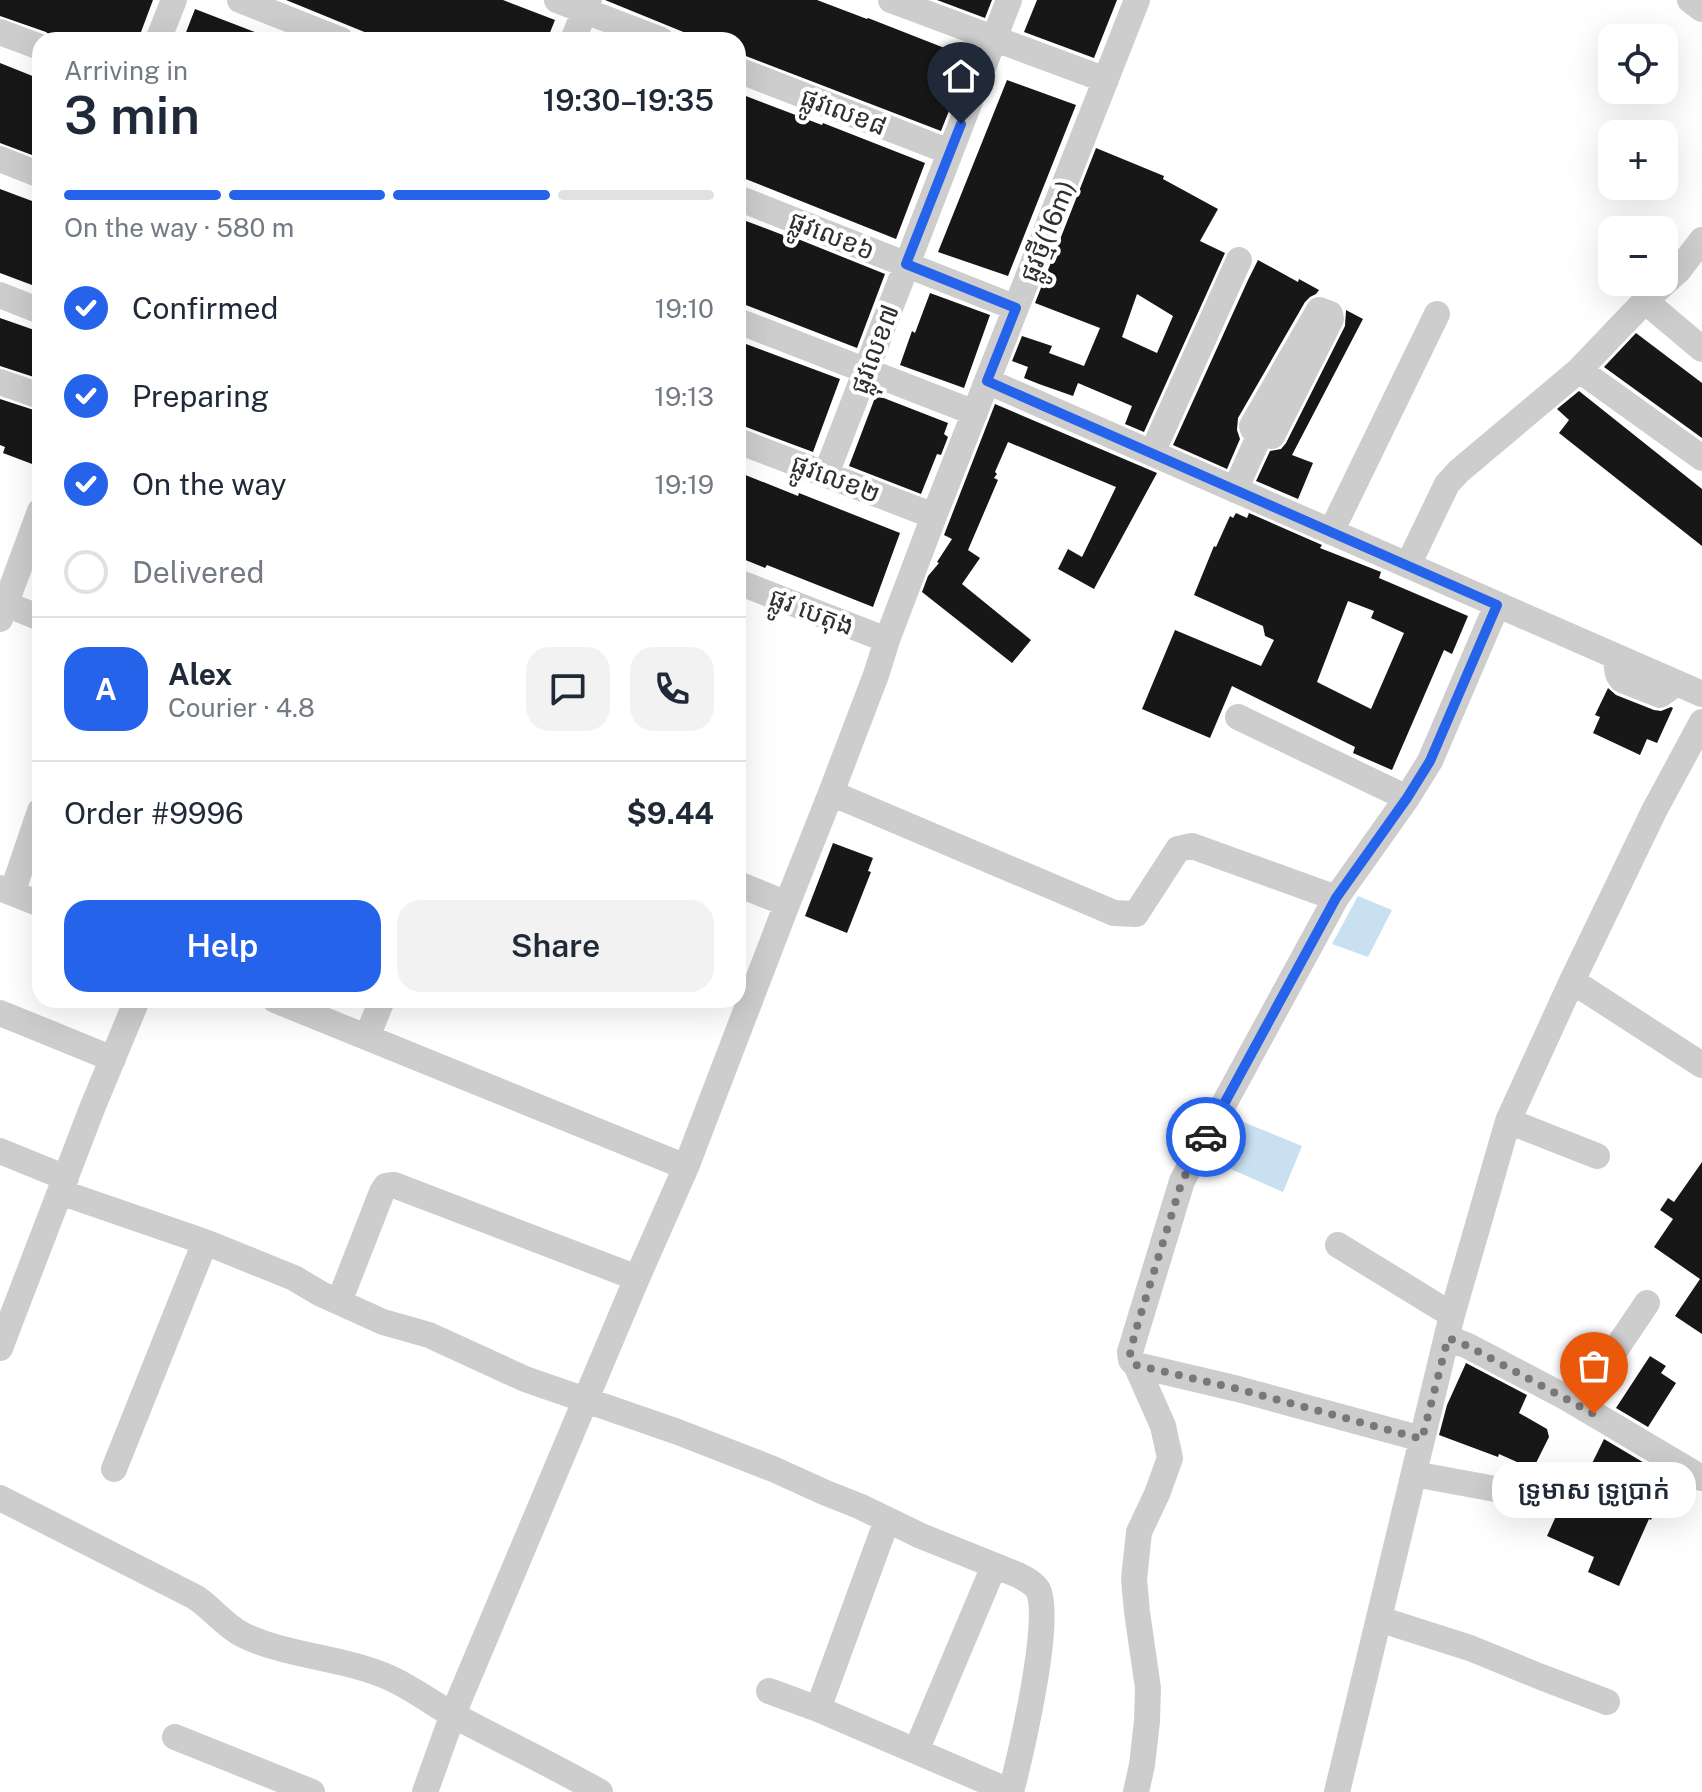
<!DOCTYPE html>
<html lang="en">
<head>
<meta charset="utf-8">
<style>
	body { margin:0; font-family:"Public Sans","Noto Sans Khmer",sans-serif; background:#f2f2f3; color:#1f2937; height:100vh; display:flex; flex-direction:column; font-size:30px; white-space:nowrap }
	* { box-sizing:border-box; margin:0 }
	p { font-size:26px; color:#747a83 }
	.icon { flex:none; width:44px; height:44px; fill:none; stroke:currentColor; stroke-width:2; stroke-linecap:round; stroke-linejoin:round }
	.map { position:relative; flex:1; overflow:hidden }
	.details { position:absolute; left:32px; top:32px; width:714px; height:976px; display:flex; flex-direction:column; background:#fff; border-radius:24px; box-shadow:0 8px 32px #0002 }
	.details>* { flex:none }
	.fabs { position:absolute; left:1598px; top:24px; display:grid; gap:16px }
	.fabs a { display:grid; place-items:center; width:80px; height:80px; border-radius:16px; background:#fff; box-shadow:0 8px 32px #0002; font-size:40px }
	.pin { position:absolute; display:grid; place-items:center; width:68px; height:68px; color:#fff; margin:-82px -34px; border-radius:50% 50% 50% 0; rotate:-45deg; box-shadow:0 0 8px #0007 }
	.pin .icon { rotate:45deg }
	.courier { position:absolute; display:grid; place-items:center; width:80px; height:80px; margin:-40px; border:6px solid #2563eb; border-radius:50%; background:#fff; color:#222; box-shadow:0 2px 10px #0007 }
	.bubble { position:absolute; height:56px; border-radius:24px; background:#fff; box-shadow:0 8px 32px #0002; font-size:26px; font-weight:600; line-height:56px; text-align:center }
	.summary em { font-style:normal; font-weight:600 }
	.summary div { display:flex; flex-direction:column-reverse }
	.summary { display:flex; align-items:center; justify-content:space-between; height:136px; padding:0 32px }
	h1 { font-size:52px; font-weight:600; line-height:60px }
	.bar { display:grid; grid-template-columns:repeat(4,1fr); gap:12px 8px; align-content:center; height:96px; padding:0 32px }
	.bar i { height:10px; border-radius:6px; background:#e0e1e3 }
	.bar .on { background:#2563eb }
	.bar p { grid-column:span 4 }
	.line { display:flex; align-items:center; gap:20px; padding:0 32px; border-top:2px solid #e0e1e3 }
	.line div { flex:1 }
	.round { display:grid; place-items:center; flex:none; width:84px; height:84px; border-radius:24px; background:#f2f2f3 }
	ol { padding:0 32px; list-style:none }
	li { display:flex; align-items:center; gap:24px; height:88px }
	li p { margin-inline-start:auto }
	li .icon { padding:8px; border-radius:50%; background:#2563eb; color:#fff; stroke-width:4 }
	li:last-child { color:#747a83 }
	li i { width:44px; height:44px; border:4px solid #e0e1e3; border-radius:50% }
	.primary-button { display:flex; gap:16px; margin-top:auto; padding:16px 32px }
	.primary-button a { flex:1; height:92px; border-radius:24px; background:#2563eb; color:#fff; font-size:32px; font-weight:600; line-height:92px; text-align:center }
	.primary-button a+a { background:#f2f2f3; color:#1f2937 }
	.map>svg:first-child { display:block }
	.water { fill:#c8e0ef }
	.building { fill:#171717; fill-rule:evenodd }
	.lines { fill:none; stroke-linecap:round; stroke-linejoin:round }
	.minor { stroke:#cdcdcd; stroke-width:26 }
	.done { stroke:#787878; stroke-width:8; stroke-dasharray:0 14.4 }
	.route { stroke:#2563eb; stroke-width:10 }
	.labels { text-anchor:middle; dominant-baseline:central; stroke-width:8; stroke-linejoin:round; paint-order:stroke }
	.street-label { font-size:26px; fill:#303030; stroke:#fff }
</style>
</head>
<body>
<div class="map">
<svg width="1702" height="1792" viewBox="0 0 1702 1792">
	<rect width="100%" height="100%" fill="#fff"/>
	<path class="water" d="M 1358,896 L 1392,910 L 1368,957 L 1332,944 Z
		M 1226,1115 L 1302,1146 L 1283,1192 L 1206,1158 Z"/>
	<path class="building" d="M 0,0 L 153,0 L 138,40 L 56,40 L 46,32 L 0,16 Z
		M 286,0 L 503,0 L 555,20 L 547,40 L 384,40 Z
		M 605,0 L 817,0 L 867,19 L 868,18 L 970,58 L 941,131 L 738,53 L 738,40 L 703,40 Z
		M 937,0 L 992,0 L 985,18 Z
		M 1037,0 L 1117,0 L 1094,58 L 1024,32 Z
		M 195,9 L 273,39 L 273,40 L 183,40 Z
		M 0,63 L 40,79 L 40,158 L 0,143 Z
		M 1007,80 L 1076,105 L 1008,276 L 938,252 Z
		M 738,93 L 822,125 L 823,123 L 925,163 L 896,239 L 738,176 Z
		M 1096,148 L 1164,176 L 1163,179 L 1218,209 L 1200,241 L 1225,253 L 1144,432 L 1125,424 L 1132,406 L 1078,383 L 1073,396 L 1039,384 L 1024,378 L 1028,367 L 1012,361 L 1022,336 L 1052,346 L 1049,353 L 1084,366 L 1100,328 L 1035,303 ZM 1137,294 L 1173,316 L 1157,353 L 1122,337 Z
		M 0,189 L 40,204 L 40,288 L 0,273 Z
		M 738,218 L 783,235 L 783,233 L 885,274 L 857,348 L 738,302 Z
		M 1258,260 L 1298,282 L 1299,279 L 1319,290 L 1316,294 L 1310,297 L 1305,302 L 1238,418 L 1237,430 L 1240,439 L 1227,469 L 1173,445 L 1248,280 Z
		M 930,293 L 990,315 L 964,388 L 900,365 L 912,331 L 915,333 Z
		M 1346,310 L 1363,319 L 1292,455 L 1313,463 L 1298,499 L 1256,481 L 1270,451 L 1281,449 L 1286,443 L 1345,326 Z
		M 0,318 L 40,332 L 40,379 L 0,366 Z
		M 1636,333 L 1702,383 L 1702,438 L 1604,367 Z
		M 738,341 L 840,379 L 813,452 L 738,424 Z
		M 1579,391 L 1702,489 L 1702,546 L 1559,433 L 1569,420 L 1557,409 Z
		M 876,395 L 948,423 L 944,434 L 948,437 L 941,455 L 937,454 L 921,494 L 849,466 Z
		M 0,399 L 40,412 L 40,467 L 3,453 L 5,447 L 0,445 Z
		M 995,404 L 1157,473 L 1094,589 L 1058,569 L 1068,549 L 1082,557 L 1116,487 L 1008,442 L 995,472 L 997,474 L 994,478 L 998,480 L 968,550 L 980,558 L 962,584 L 1031,640 L 1012,663 L 922,592 L 928,576 L 939,563 L 937,562 L 952,539 L 944,535 Z
		M 738,472 L 798,496 L 799,493 L 900,533 L 873,607 L 767,565 L 765,568 L 738,557 Z
		M 1236,513 L 1247,518 L 1249,513 L 1322,545 L 1320,548 L 1381,572 L 1379,578 L 1468,616 L 1452,654 L 1444,650 L 1392,770 L 1353,753 L 1355,747 L 1232,686 L 1210,738 L 1142,709 L 1175,630 L 1261,666 L 1274,640 L 1265,636 L 1263,626 L 1194,595 L 1214,546 L 1216,547 L 1230,516 L 1233,518 ZM 1348,601 L 1374,611 L 1371,618 L 1404,633 L 1371,709 L 1317,682 Z
		M 1608,688 L 1616,695 L 1654,710 L 1661,711 L 1671,707 L 1673,708 L 1657,743 L 1647,739 L 1640,755 L 1593,733 L 1600,717 L 1595,715 Z
		M 833,843 L 873,858 L 868,871 L 871,872 L 847,933 L 805,916 Z
		M 1702,1162 L 1702,1334 L 1675,1316 L 1700,1279 L 1654,1247 L 1673,1219 L 1660,1210 L 1668,1198 L 1674,1202 Z
		M 1650,1356 L 1666,1366 L 1661,1373 L 1676,1383 L 1648,1427 L 1616,1408 Z
		M 1466,1363 L 1527,1395 L 1519,1413 L 1547,1429 L 1549,1437 L 1533,1469 L 1499,1454 L 1498,1457 L 1439,1435 L 1447,1405 Z
		M 1604,1439 L 1673,1480 L 1660,1512 L 1655,1510 L 1651,1520 L 1649,1519 L 1619,1586 L 1588,1572 L 1594,1557 L 1547,1536 L 1566,1494 L 1575,1498 Z"/>
	<g class="lines">
		<path class="minor" d="M 240,0 L 341,40
			M 557,0 L 661,40
			M 891,0 L 1106,80
			M 1690,0 L 1702,9
			M 0,32 L 40,47
			M 158,40 L 174,0
			M 573,40 L 589,0
			M 738,70 L 950,152
			M 0,159 L 40,175
			M 738,198 L 1016,308
			M 0,295 L 40,311
			M 1645,301 L 1702,349
			M 1319,310 L 1330,314 L 1331,319 L 1272,436 L 1253,429 L 1252,426 Z
			M 738,321 L 975,413
			M 1578,371 L 1645,301 L 1678,271 L 1702,240
			M 987,381 L 1702,694
			M 0,382 L 40,396
			M 738,441 L 934,516
			M 1152,453 L 1239,260
			M 826,474 L 1009,0
			M 1235,490 L 1261,432
			M 1331,532 L 1437,314
			M 1408,565 L 1447,484 L 1459,471 L 1578,371 L 1585,374 L 1702,458
			M 738,582 L 887,640
			M 6,604 L 40,618
			M 0,619 L 40,511
			M 1615,656 L 1618,674 L 1622,680 L 1660,695 L 1677,683
			M 1238,717 L 1407,798
			M 831,793 L 1114,913 L 1136,914 L 1178,849 L 1192,846 L 1336,898
			M 738,884 L 787,904
			M 0,888 L 40,904
			M 12,893 L 40,811
			M 1572,981 L 1702,1065
			M 275,1000 L 686,1167
			M 0,1013 L 113,1059
			M 367,1037 L 382,1000
			M 1508,1121 L 1597,1156
			M 0,1151 L 66,1178
			M 60,1192 L 205,1242 L 294,1278 L 321,1294 L 383,1322 L 429,1335 L 525,1379 L 678,1432 L 773,1469 L 826,1493 L 859,1506 L 921,1536 L 1018,1575 C 1025,1579 1034,1583 1038,1590 C 1053,1618 1020,1757 1011,1792
			M 1338,1245 L 1452,1315
			M 339,1302 L 382,1192 L 386,1186 L 394,1185 L 637,1278
			M 1448,1338 L 1468,1346 L 1567,1398 L 1702,1478
			M 0,1348 L 93,1106 L 137,1000
			M 1567,1398 L 1579,1383 L 1602,1366 L 1616,1349 L 1647,1303
			M 1422,1439 L 1238,1389 L 1136,1365 L 1131,1360 L 1130,1352 L 1182,1181 L 1336,898 L 1407,798 L 1430,761 L 1497,605
			M 114,1469 L 205,1242
			M 1414,1474 L 1528,1495
			M 0,1498 L 195,1597 C 212,1608 224,1625 243,1635 C 289,1657 343,1657 390,1678 C 412,1688 432,1703 453,1715 C 502,1741 552,1765 600,1792
			M 1379,1619 L 1470,1648 L 1541,1677 L 1607,1702
			M 769,1691 L 818,1709 L 1011,1792
			M 818,1709 L 887,1520
			M 175,1737 L 312,1792
			M 916,1751 L 994,1566
			M 425,1792 L 453,1714 L 637,1278 L 686,1167 L 787,904 L 831,793 L 876,675 L 887,640 L 934,516 L 1137,0
			M 1136,1792 L 1142,1765 L 1147,1721 L 1148,1688 L 1137,1612 L 1134,1579 L 1139,1532 L 1157,1494 L 1170,1458 L 1163,1426 L 1136,1365
			M 1337,1792 L 1452,1315 L 1508,1121 L 1572,981 L 1654,811 L 1702,722"/>
	</g>
	<g class="lines">
		<path class="done" d="M 1206,1137 L 1182,1181 L 1138,1323 L 1130,1352 L 1131,1360 L 1136,1365 L 1238,1389 L 1422,1439 L 1448,1338 L 1468,1346 L 1594,1414"/>
		<path class="route" d="M 961,124 L 906,264 L 1016,308 L 987,381 L 1497,605 L 1430,761 L 1407,798 L 1336,898 L 1206,1137"/>
	</g>
	<g class="labels">
		<g class="street-label">
			<text transform="translate(844 111) rotate(21)">ផ្លូវលេខ៨</text>
			<text transform="translate(1047 231) rotate(-68)">ផ្លូវថ្មី(16m)</text>
			<text transform="translate(832 235) rotate(22)">ផ្លូវលេខ៦</text>
			<text transform="translate(874 349) rotate(-69)">ផ្លុវលេខ៧</text>
			<text transform="translate(836 478) rotate(21)">ផ្លូវលេខ២</text>
			<text transform="translate(812 611) rotate(21)">ផ្លូវ បេតុង</text>
		</g>
	</g>
</svg>
<div class="fabs">
<a><svg class="icon" aria-label="locate" viewBox="0 0 24 24"><circle cx="12" cy="12" r="6"/><path d="M12 2v4M12 18v4M2 12h4M18 12h4"/></svg></a>
<a>+</a>
<a>−</a>
</div>
<div class="pin" style="left:1594px;top:1414px;background:#ea580c"><svg class="icon" aria-label="bag" viewBox="0 0 24 24"><path d="M5 8h14l-1 12H6zM9 8a3 3 0 0 1 6 0"/></svg></div>
<div class="pin" style="left:961px;top:124px;background:#1f2937"><svg class="icon" aria-label="home" viewBox="0 0 24 24"><path d="M3 11l9-7 9 7M6 9v11h12V9"/></svg></div>
<div class="courier" style="left:1206px;top:1137px"><svg class="icon" aria-label="car" viewBox="0 0 24 24"><path d="M5 17H2v-5l4-1 3-4h7l3 4 3 1v5h-3M9 17h6M6 11h13"/><circle cx="7" cy="17" r="2"/><circle cx="17" cy="17" r="2"/></svg></div>
<div class="bubble" style="left:1492px;top:1462px;width:204px">ទ្រូមាស ទ្រូប្រាក់</div>
<section class="details">
<div class="summary"><div><h1>3 min</h1><p>Arriving in</p></div><em>19:30–19:35</em></div>
<div class="bar"><i class="on"></i><i class="on"></i><i class="on"></i><i></i><p>On the way · 580 m</p></div>
<ol>
<li><svg class="icon" aria-label="check" viewBox="0 0 24 24"><path d="M5 12l5 5 9-10"/></svg>Confirmed<p>19:10</p></li>
<li><svg class="icon" aria-label="check" viewBox="0 0 24 24"><path d="M5 12l5 5 9-10"/></svg>Preparing<p>19:13</p></li>
<li><svg class="icon" aria-label="check" viewBox="0 0 24 24"><path d="M5 12l5 5 9-10"/></svg>On the way<p>19:19</p></li>
<li><i></i>Delivered</li>
</ol>
<div class="line" style="height:144px"><b class="round" style="background:#2563eb;color:#fff">A</b><div><b>Alex</b><p>Courier · 4.8</p></div><a class="round"><svg class="icon" aria-label="chat" viewBox="0 0 24 24"><path d="M4 5h16v11H9l-5 4z"/></svg></a><a class="round"><svg class="icon" aria-label="phone" viewBox="0 0 24 24"><path d="M5 4h4l2 5-3 2q2 4 5 5l2-3 5 2v4C11 20 4 13 5 4z"/></svg></a></div>
<div class="line" style="height:104px"><div>Order #9996</div><b>$9.44</b></div>
<div class="primary-button"><a>Help</a><a>Share</a></div>
</section>
</div>
</body>
</html>
